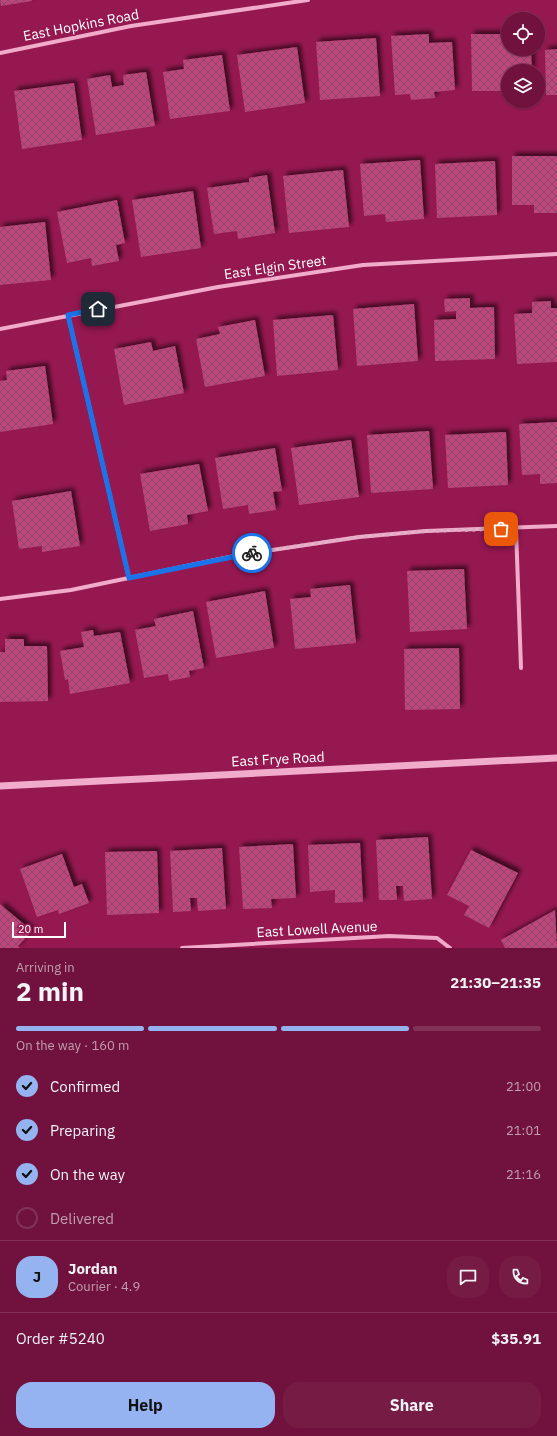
<!DOCTYPE html>
<html lang="en">
<head>
<meta charset="utf-8">
<style>
	body { margin:0; font-family:"IBM Plex Sans",sans-serif; background:#751b44; color:#f1f3f6; height:100vh; display:flex; flex-direction:column; font-size:15px; white-space:nowrap }
	* { box-sizing:border-box; margin:0 }
	p { font-size:13px; color:#c09eb0 }
	.icon { flex:none; width:22px; height:22px; fill:none; stroke:currentColor; stroke-width:2; stroke-linecap:round; stroke-linejoin:round }
	.map { position:relative; height:948px; overflow:hidden }
	.details { display:flex; flex-direction:column; background:#70123d; flex:1 }
	.details>* { flex:none }
	.buttons { position:absolute; left:501px; top:12px; display:grid; gap:8px }
	.buttons a { display:grid; place-items:center; width:44px; height:44px; border-radius:50%; background:#70123d; box-shadow:0 1px 3px #0004,0 0 0 1px #823257; font-size:20px }
	.scale { position:absolute; left:12px; bottom:10px; width:54px; box-sizing:border-box; padding-left:4px; border:2px solid #fff; border-top:0; font-size:11px; line-height:14px; white-space:nowrap; color:#fff; -webkit-text-stroke:3px #961851; paint-order:stroke }
	.pin { position:absolute; display:grid; place-items:center; width:34px; height:34px; color:#fff; margin:-17px; border-radius:8px; box-shadow:0 2px 6px #0006 }
	.courier { position:absolute; display:grid; place-items:center; width:40px; height:40px; margin:-20px; border:3px solid #1a73e8; border-radius:50%; background:#fff; color:#222; box-shadow:0 1px 5px #0007 }
	.overview em { font-style:normal; font-weight:700 }
	.overview div { display:flex; flex-direction:column-reverse }
	.overview { display:flex; align-items:center; justify-content:space-between; height:68px; padding:0 16px }
	h1 { font-size:26px; font-weight:700; line-height:30px }
	.bar { display:grid; grid-template-columns:repeat(4,1fr); gap:6px 4px; align-content:center; height:48px; padding:0 16px }
	.bar i { height:5px; border-radius:3px; background:#823257 }
	.bar .active { background:#95b2f1 }
	.bar p { grid-column:span 4 }
	.line { display:flex; align-items:center; gap:10px; padding:0 16px; border-top:1px solid #823257 }
	.line div { flex:1 }
	.round { display:grid; place-items:center; flex:none; width:42px; height:42px; border-radius:16px; background:#751b44 }
	ol { padding:0 16px; list-style:none }
	li { display:flex; align-items:center; gap:12px; height:44px }
	li p { margin-inline-start:auto }
	li .icon { padding:4px; border-radius:50%; background:#95b2f1; color:#111; stroke-width:4 }
	li:last-child { color:#c09eb0 }
	li i { width:22px; height:22px; border:2px solid #823257; border-radius:50% }
	.action { display:flex; gap:8px; margin-top:auto; padding:8px 16px }
	.action a { flex:1; height:46px; border-radius:16px; background:#95b2f1; color:#111; font-size:16px; font-weight:700; line-height:46px; text-align:center }
	.action a+a { background:#751b44; color:#f1f3f6 }
	.map>svg:first-child { display:block }
	.building { fill:url(#building-cross-hatch); filter:url(#shadow) }
	.lines { fill:none; stroke-linecap:round; stroke-linejoin:round }
	.minor { stroke:#f1abcb; stroke-width:4 }
	.tertiary { stroke:#f1abcb; stroke-width:7 }
	.done { stroke:#daaec2; stroke-width:4; stroke-dasharray:0 7.2 }
	.route { stroke:#1a73e8; stroke-width:5 }
	.labels { text-anchor:middle; dominant-baseline:central; stroke-width:3; stroke-linejoin:round; paint-order:stroke }
	.street-label { font-size:14px; fill:#fff; stroke:#961851 }
</style>
</head>
<body>
<div class="map">
<svg width="557" height="948" viewBox="0 0 557 948">
	<defs>
		<pattern id="building-cross-hatch" width="8" height="8" patternUnits="userSpaceOnUse"><rect width="8" height="8" fill="#bf457d"/><path d="M0 0l8 8M0 8l8-8" fill="none" stroke="#8b4867"/></pattern>
		<filter id="shadow"><feDropShadow dx="3.5" dy="-3.5" stdDeviation="2" flood-color="#0009"/></filter>
	</defs>
	<rect width="100%" height="100%" fill="#961851"/>
	<path class="building" d="M 0,0 L 32,0 L 32,1 L 1,6 Z
		M 429,34 L 429,43 L 452,42 L 455,90 L 434,92 L 435,98 L 411,100 L 410,94 L 395,95 L 391,36 Z
		M 471,34 L 508,34 L 508,49 L 531,49 L 532,71 L 508,71 L 508,91 L 472,91 Z
		M 376,38 L 380,96 L 320,100 L 316,42 Z
		M 297,47 L 305,103 L 245,112 L 237,55 Z
		M 557,49 L 557,95 L 546,95 L 545,50 Z
		M 222,55 L 230,111 L 170,119 L 163,72 L 184,69 L 183,60 Z
		M 146,72 L 155,126 L 96,135 L 87,79 L 110,75 L 112,87 L 124,85 L 123,75 Z
		M 74,83 L 82,140 L 22,149 L 14,91 Z
		M 512,156 L 557,156 L 557,213 L 534,213 L 534,205 L 512,205 Z
		M 420,160 L 424,219 L 386,222 L 385,214 L 364,216 L 360,164 Z
		M 495,161 L 497,215 L 437,218 L 435,164 Z
		M 343,170 L 349,227 L 289,233 L 283,176 Z
		M 267,175 L 275,233 L 238,239 L 237,231 L 214,234 L 207,188 L 249,182 L 249,178 Z
		M 193,191 L 201,248 L 141,257 L 132,200 Z
		M 117,200 L 125,243 L 116,245 L 119,261 L 92,266 L 91,258 L 67,263 L 57,212 Z
		M 45,222 L 51,280 L 0,285 L 0,227 Z
		M 470,298 L 470,308 L 494,307 L 495,359 L 435,361 L 434,320 L 456,319 L 456,311 L 445,312 L 444,299 Z
		M 551,301 L 551,308 L 557,308 L 557,362 L 517,364 L 514,314 L 532,313 L 532,302 Z
		M 414,304 L 418,361 L 357,366 L 353,309 Z
		M 333,315 L 338,370 L 277,376 L 273,320 Z
		M 255,320 L 265,376 L 205,387 L 196,339 L 220,334 L 218,327 Z
		M 151,342 L 153,351 L 175,346 L 184,393 L 124,405 L 114,349 Z
		M 45,366 L 53,424 L 0,432 L 0,381 L 7,380 L 6,371 Z
		M 557,422 L 557,483 L 540,484 L 540,474 L 522,475 L 519,424 Z
		M 429,431 L 433,489 L 371,493 L 367,435 Z
		M 506,432 L 508,485 L 448,488 L 445,435 Z
		M 351,440 L 359,497 L 299,505 L 291,448 Z
		M 275,448 L 282,491 L 273,492 L 276,510 L 249,514 L 248,505 L 223,509 L 215,458 Z
		M 199,464 L 208,511 L 187,515 L 188,524 L 150,531 L 140,474 Z
		M 71,491 L 80,546 L 42,552 L 42,546 L 19,549 L 12,501 Z
		M 464,569 L 467,629 L 410,632 L 407,571 Z
		M 350,585 L 356,643 L 295,649 L 290,599 L 311,597 L 310,589 Z
		M 265,591 L 274,648 L 216,658 L 206,602 Z
		M 193,611 L 204,668 L 189,671 L 190,677 L 169,681 L 168,674 L 144,678 L 135,630 L 156,626 L 154,619 Z
		M 93,630 L 94,636 L 120,632 L 130,683 L 70,694 L 68,679 L 65,680 L 60,651 L 84,647 L 81,632 Z
		M 5,639 L 24,639 L 24,646 L 47,646 L 48,701 L 0,702 L 0,652 L 5,652 Z
		M 459,648 L 460,709 L 405,710 L 404,649 Z
		M 428,837 L 432,899 L 404,901 L 403,886 L 396,886 L 397,900 L 379,900 L 376,840 Z
		M 360,843 L 363,902 L 335,903 L 335,890 L 310,892 L 308,845 Z
		M 293,844 L 296,898 L 271,899 L 272,908 L 243,909 L 239,847 Z
		M 222,848 L 226,909 L 198,911 L 197,898 L 190,898 L 191,911 L 173,912 L 170,851 Z
		M 471,850 L 518,873 L 489,928 L 464,915 L 469,906 L 447,895 Z
		M 157,851 L 159,913 L 107,915 L 105,852 Z
		M 62,854 L 74,887 L 82,884 L 89,903 L 59,914 L 58,910 L 37,917 L 20,869 Z
		M 0,904 L 32,931 L 18,946 L 20,948 L 0,948 Z
		M 555,910 L 557,948 L 505,948 L 501,940 Z"/>
	<g class="lines">
		<path class="minor" d="M 0,53 L 131,26 L 308,0
			M 68,315 L 129,578
			M 0,329 L 218,287 L 363,265 L 557,254
			M 516,529 L 521,668
			M 0,599 L 71,590 L 239,555 L 359,537 L 426,531 L 557,526
			M 182,948 L 389,936 L 437,938 L 450,948"/>
		<path class="tertiary" d="M 0,786 L 557,758"/>
	</g>
	<g class="lines">
		<path class="done" d="M 252,553 L 359,537 L 426,531 L 501,529"/>
		<path class="route" d="M 98,309 L 68,315 L 129,578 L 252,553"/>
	</g>
	<g class="labels">
		<g class="street-label">
			<text transform="translate(81 25) rotate(-11)">East Hopkins Road</text>
			<text transform="translate(275 267) rotate(-8)">East Elgin Street</text>
			<text transform="translate(278 759) rotate(-3)">East Frye Road</text>
			<text transform="translate(317 929) rotate(-3)">East Lowell Avenue</text>
		</g>
	</g>
</svg>
<div class="buttons">
<a><svg class="icon" aria-label="locate" viewBox="0 0 24 24"><circle cx="12" cy="12" r="6"/><path d="M12 2v4M12 18v4M2 12h4M18 12h4"/></svg></a>
<a><svg class="icon" aria-label="layers" viewBox="0 0 24 24"><path d="M12 4l9 5-9 5-9-5zM3 14l9 5 9-5"/></svg></a>
</div>
<div class="scale">20 m</div>
<div class="pin" style="left:501px;top:529px;background:#ea580c"><svg class="icon" aria-label="bag" viewBox="0 0 24 24"><path d="M5 8h14l-1 12H6zM9 8a3 3 0 0 1 6 0"/></svg></div>
<div class="pin" style="left:98px;top:309px;background:#1f2937"><svg class="icon" aria-label="home" viewBox="0 0 24 24"><path d="M3 11l9-7 9 7M6 9v11h12V9"/></svg></div>
<div class="courier" style="left:252px;top:553px"><svg class="icon" aria-label="bike" viewBox="0 0 24 24"><circle cx="6" cy="16" r="4"/><circle cx="18" cy="16" r="4"/><path d="M6 16l4-8h5l3 8M10 8l3 8H6M13 5h3"/></svg></div>
</div>
<section class="details">
<div class="overview"><div><h1>2 min</h1><p>Arriving in</p></div><em>21:30–21:35</em></div>
<div class="bar"><i class="active"></i><i class="active"></i><i class="active"></i><i></i><p>On the way · 160 m</p></div>
<ol>
<li><svg class="icon" aria-label="check" viewBox="0 0 24 24"><path d="M5 12l5 5 9-10"/></svg>Confirmed<p>21:00</p></li>
<li><svg class="icon" aria-label="check" viewBox="0 0 24 24"><path d="M5 12l5 5 9-10"/></svg>Preparing<p>21:01</p></li>
<li><svg class="icon" aria-label="check" viewBox="0 0 24 24"><path d="M5 12l5 5 9-10"/></svg>On the way<p>21:16</p></li>
<li><i></i>Delivered</li>
</ol>
<div class="line" style="height:72px"><b class="round" style="background:#95b2f1;color:#111">J</b><div><b>Jordan</b><p>Courier · 4.9</p></div><a class="round"><svg class="icon" aria-label="chat" viewBox="0 0 24 24"><path d="M4 5h16v11H9l-5 4z"/></svg></a><a class="round"><svg class="icon" aria-label="phone" viewBox="0 0 24 24"><path d="M5 4h4l2 5-3 2q2 4 5 5l2-3 5 2v4C11 20 4 13 5 4z"/></svg></a></div>
<div class="line" style="height:52px"><div>Order #5240</div><b>$35.91</b></div>
<div class="action"><a>Help</a><a>Share</a></div>
</section>
</body>
</html>
